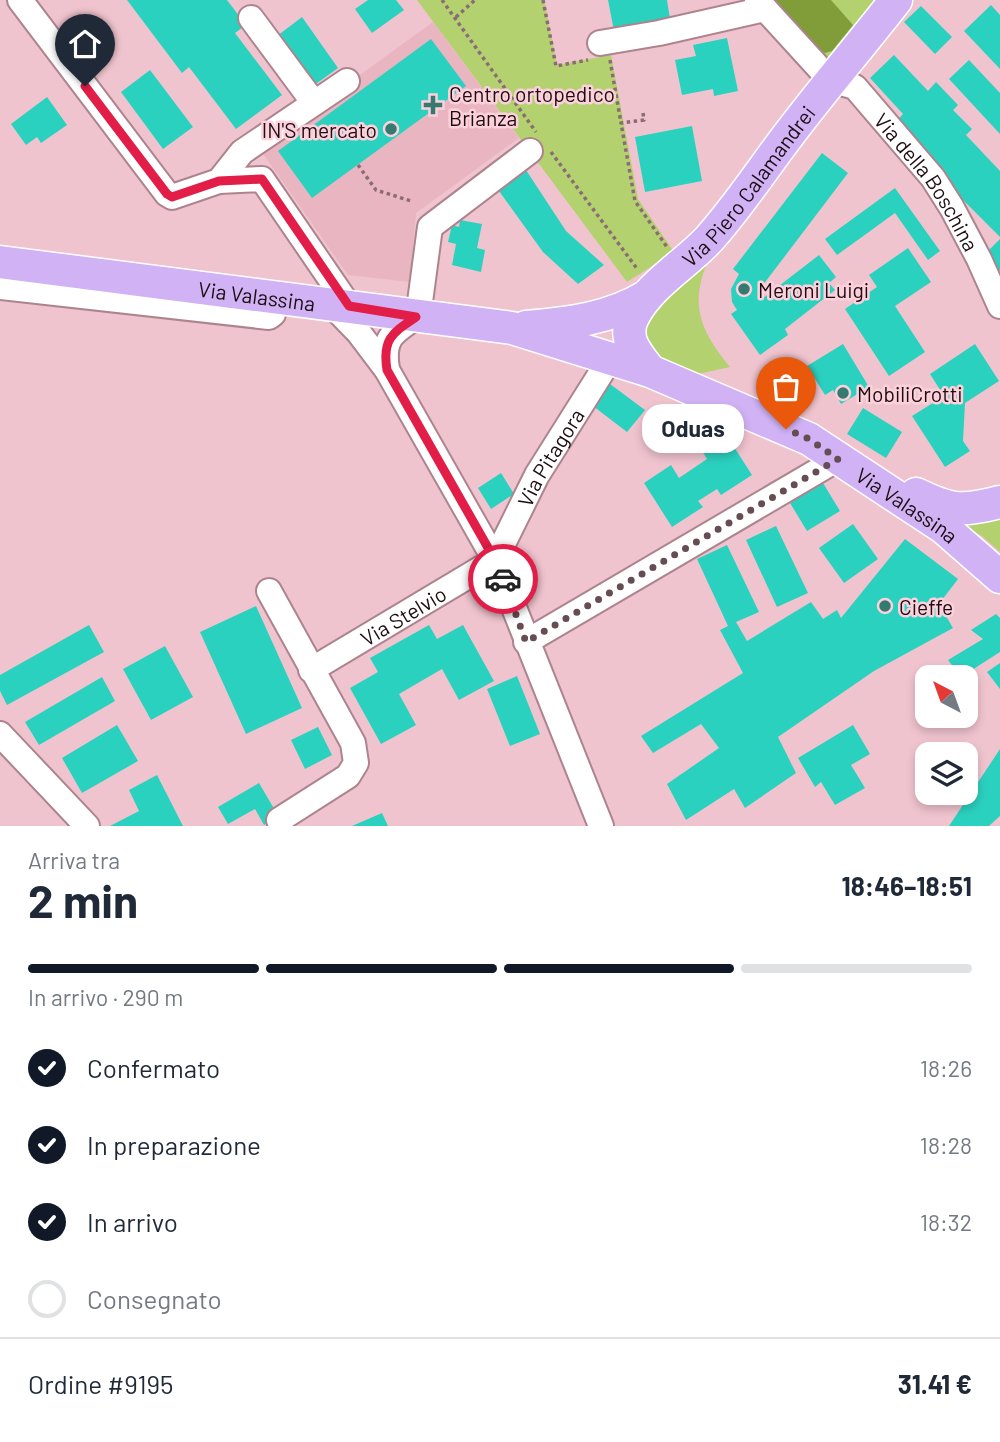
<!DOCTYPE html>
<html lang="it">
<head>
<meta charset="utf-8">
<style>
	body { margin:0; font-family:Barlow,sans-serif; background:#f2f2f3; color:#1f2937; height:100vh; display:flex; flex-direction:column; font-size:26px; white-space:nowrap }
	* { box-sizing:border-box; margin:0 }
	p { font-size:23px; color:#747a83 }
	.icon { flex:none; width:38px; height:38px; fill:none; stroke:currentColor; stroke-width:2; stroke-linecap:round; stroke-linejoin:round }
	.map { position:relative; height:826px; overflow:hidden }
	.details { display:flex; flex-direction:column; background:#fff; flex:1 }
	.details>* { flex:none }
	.needle { width:46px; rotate:319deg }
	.tools { position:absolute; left:915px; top:665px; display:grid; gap:14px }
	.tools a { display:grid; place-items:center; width:63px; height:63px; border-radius:14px; background:#fff; box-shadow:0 4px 10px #0003; font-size:35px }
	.pin { position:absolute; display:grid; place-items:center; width:60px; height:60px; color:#fff; margin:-72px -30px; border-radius:50% 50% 50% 0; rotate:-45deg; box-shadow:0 0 7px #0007 }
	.pin .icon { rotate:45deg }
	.courier { position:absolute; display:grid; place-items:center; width:70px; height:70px; margin:-35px; border:5px solid #e11d48; border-radius:50%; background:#fff; color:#222; box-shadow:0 2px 9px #0007 }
	.bubble { position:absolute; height:49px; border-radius:21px; background:#fff; box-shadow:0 4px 10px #0003; font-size:23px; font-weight:700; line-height:49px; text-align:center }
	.overview em { font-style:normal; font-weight:700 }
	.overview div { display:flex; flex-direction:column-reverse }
	.overview { display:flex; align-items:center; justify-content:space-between; height:119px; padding:0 28px }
	h1 { font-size:46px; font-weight:700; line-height:52px }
	.bar { display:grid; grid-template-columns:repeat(4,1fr); gap:10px 7px; align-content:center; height:84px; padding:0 28px }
	.bar i { height:9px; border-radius:5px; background:#e0e1e3 }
	.bar .active { background:#111827 }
	.bar p { grid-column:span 4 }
	.line { display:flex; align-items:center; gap:18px; padding:0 28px; border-top:2px solid #e0e1e3 }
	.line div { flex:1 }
	ol { padding:0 28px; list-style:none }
	li { display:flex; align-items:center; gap:21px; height:77px }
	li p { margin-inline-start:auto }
	li .icon { padding:7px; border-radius:50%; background:#111827; color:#fff; stroke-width:4 }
	li:last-child { color:#747a83 }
	li i { width:38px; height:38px; border:4px solid #e0e1e3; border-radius:50% }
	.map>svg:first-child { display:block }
	.built { fill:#e8b5c0 }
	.green { fill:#b3d16f }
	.forest { fill:#819d39 }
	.building { fill:#2bd1bf }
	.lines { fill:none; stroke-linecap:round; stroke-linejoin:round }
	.minor-casing { stroke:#ad848d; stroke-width:28 }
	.major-casing { stroke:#fff; stroke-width:35 }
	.path { stroke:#8b6c74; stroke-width:3.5; stroke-dasharray:3.5 3.5; stroke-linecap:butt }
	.minor { stroke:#fff; stroke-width:24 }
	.major { stroke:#d0b2f5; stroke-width:32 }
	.done { stroke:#664d53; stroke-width:7; stroke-dasharray:0 12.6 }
	.route { stroke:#e11d48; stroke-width:9 }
	.poi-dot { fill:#347a70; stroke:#fdd1db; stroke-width:2.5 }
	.labels { text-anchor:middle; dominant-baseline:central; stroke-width:5; stroke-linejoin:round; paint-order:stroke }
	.poi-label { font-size:21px; fill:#1c0d11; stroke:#fdd1db; text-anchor:start }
	.street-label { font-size:21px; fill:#1c0d11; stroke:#fdd1db }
</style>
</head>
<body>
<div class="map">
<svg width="1000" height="826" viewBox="0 0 1000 826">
	<rect width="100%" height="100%" fill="#f0c4ce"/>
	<path class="built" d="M 433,22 L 519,138 L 416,213 L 410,282 L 348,275 L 259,148 Z"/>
	<path class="green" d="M 417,0 L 544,0 L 557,65 L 611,55 L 638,199 L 674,252 L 627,282 Z
		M 770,0 L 877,0 L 836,52 L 827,57 L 816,52 Z
		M 713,251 C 688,299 697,327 730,367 L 689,376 L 652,360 L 638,325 Z
		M 1000,511 L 1000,552 L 982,536 L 947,520 Z"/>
	<path class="forest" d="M 774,0 L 831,0 L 853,25 L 832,51 L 825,53 L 813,45 Z"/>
	<path class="building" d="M 127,0 L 227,0 L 246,25 L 235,33 L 282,95 L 236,129 L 189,67 L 182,73 Z
		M 368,0 L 396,0 L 404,10 L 372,33 L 355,9 Z
		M 608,0 L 667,0 L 671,25 L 615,36 Z
		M 991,5 L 1000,15 L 1000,69 L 964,31 Z
		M 921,6 L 952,37 L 935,54 L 904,22 Z
		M 302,17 L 338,68 L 313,86 L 277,36 Z
		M 727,38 L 738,91 L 714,96 L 713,89 L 682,95 L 675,60 L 696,56 L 693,45 Z
		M 431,39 L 466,86 L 312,198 L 278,151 Z
		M 894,55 L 928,91 L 936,82 L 958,105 L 953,110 L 972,129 L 966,135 L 1000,171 L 1000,237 L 953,190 L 895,123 L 903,114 L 870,78 Z
		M 969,60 L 1000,93 L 1000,134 L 949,79 Z
		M 150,70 L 193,127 L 163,149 L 121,92 Z
		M 47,97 L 67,125 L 41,143 L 37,137 L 26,145 L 11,124 Z
		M 692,126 L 702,181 L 645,192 L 635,137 Z
		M 822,153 L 848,173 L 760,289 L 759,294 L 762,299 L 819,255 L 836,277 L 829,283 L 835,290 L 785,329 L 788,335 L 760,355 L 731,314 L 737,310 L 732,302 L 731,289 L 739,274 L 733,269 Z
		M 526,170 L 566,231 L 604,265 L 578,284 L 543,252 L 499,191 Z
		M 895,188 L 940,251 L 928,260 L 895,213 L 837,255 L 825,239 Z
		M 460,220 L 482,224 L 477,248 L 485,250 L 481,272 L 452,265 L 456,244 L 448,242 L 452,225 L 459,227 Z
		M 1000,239 L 1000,271 L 984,255 Z
		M 908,248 L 931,282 L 895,306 L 925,352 L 889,376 L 845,309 L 877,287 L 869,275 Z
		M 843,344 L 869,387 L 841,404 L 833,390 L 825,395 L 807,366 Z
		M 975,344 L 999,381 L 965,403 L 963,441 L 970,451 L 945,467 L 912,416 L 944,396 L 930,374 Z
		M 610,384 L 645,410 L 627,432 L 593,406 Z
		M 666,407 L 687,432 L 669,448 L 647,423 Z
		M 863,408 L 902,432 L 886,458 L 847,434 Z
		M 727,436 L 752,475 L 721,495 L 717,489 L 698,501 L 703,507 L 672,527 L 644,483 L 671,465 L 679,478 L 707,459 L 702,451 Z
		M 501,473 L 514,494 L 491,509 L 478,488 Z
		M 823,483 L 840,511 L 807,531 L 790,503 Z
		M 853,524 L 878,559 L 844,583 L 819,548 Z
		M 776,526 L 808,593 L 777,607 L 746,540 Z
		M 905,539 L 958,579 L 939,604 L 953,628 L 874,671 L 778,737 L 796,773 L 745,808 L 734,789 L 686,820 L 667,784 L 719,748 L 701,724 L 653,753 L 641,736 L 743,673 L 720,630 L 728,626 L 697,559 L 727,545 L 759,612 L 736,622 L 747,641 L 811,602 L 823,619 L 837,610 L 841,618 Z
		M 256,606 L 302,708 L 246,734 L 200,632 Z
		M 996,614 L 1000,618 L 1000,652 L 961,677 L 948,660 L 983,639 L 971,630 Z
		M 89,625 L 104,652 L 7,705 L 0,691 L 0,675 Z
		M 429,625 L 437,639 L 463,625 L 494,681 L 459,700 L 442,669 L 399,694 L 416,725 L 381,744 L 350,688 L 378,672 L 370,658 Z
		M 165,646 L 193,697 L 151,720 L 123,669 Z
		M 1000,663 L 1000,689 L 987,672 Z
		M 517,676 L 540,734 L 510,746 L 487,689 Z
		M 102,677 L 115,701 L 39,745 L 25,722 Z
		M 117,725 L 138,761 L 82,793 L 62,758 Z
		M 853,725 L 870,754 L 851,765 L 865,788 L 835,805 L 821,782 L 815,787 L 798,758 Z
		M 318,727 L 332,755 L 305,769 L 291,740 Z
		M 1000,749 L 1000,816 L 989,826 L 949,826 Z
		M 157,775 L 183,826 L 110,826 L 139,811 L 129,790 Z
		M 259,783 L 279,817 L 264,825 L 255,809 L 228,824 L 218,807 Z
		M 382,813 L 388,826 L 352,826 Z"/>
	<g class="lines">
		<defs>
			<g id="minor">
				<path d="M 20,0 L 167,194 L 172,197 L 219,181 L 242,152 L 347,81"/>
				<path id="s1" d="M 757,0 L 830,80 L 855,87 L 933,178 L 952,208 L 979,259 L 1000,306"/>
				<path d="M 251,18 L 314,103"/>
				<path d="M 600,43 L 659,33 L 765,9"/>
				<path d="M 219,181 L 262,179 L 349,306"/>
				<path d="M 0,287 L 269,317 L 273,314 L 275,296"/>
				<path d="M 330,303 L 359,333 L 387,370 L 495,560 L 601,826"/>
				<path d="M 418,317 L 430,227 L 530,151"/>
				<path d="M 387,370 C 382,338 392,333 416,317"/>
				<path d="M 269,591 L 353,743 L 356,763 L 348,776 L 279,820"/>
				<path d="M 526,642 L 838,459"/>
				<path id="s2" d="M 311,670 L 495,560 L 537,475 L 610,359"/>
				<path d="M 0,734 L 87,826"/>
			</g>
			<g id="major">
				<path id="s3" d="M 0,262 L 512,328 L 650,371 L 809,439 L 944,528 L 1000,577"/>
				<path d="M 526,327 C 570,323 609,319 647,296"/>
				<path id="s4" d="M 650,371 C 638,355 623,340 632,319 C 647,286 685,265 709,239 C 738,207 763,168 790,133 C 824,88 861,45 896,0"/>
				<path d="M 916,494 C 951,511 962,512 1000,502"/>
			</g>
		</defs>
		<use href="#minor" class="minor-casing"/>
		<use href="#major" class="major-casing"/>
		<path class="path" d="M 442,0 L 536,132
			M 543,0 L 556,66 L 588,60
			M 456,17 L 475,0
			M 610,60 L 621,123
			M 643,113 L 644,120 L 621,123 L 635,201 L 667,247
			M 551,152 L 638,270
			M 358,165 L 376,190 L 411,201"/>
		<use href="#minor" class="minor"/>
		<use href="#major" class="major"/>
	</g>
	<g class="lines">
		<path class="done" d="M 503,579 L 526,642 L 838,459 L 809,439 L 786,429"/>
		<path class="route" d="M 85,86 L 167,194 L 172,197 L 219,181 L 262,179 L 349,306 L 416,317 C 392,333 382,339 387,370 L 495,560 L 503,579"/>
	</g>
	<g class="poi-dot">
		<path d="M429.5 94.5h7v7h7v7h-7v7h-7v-7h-7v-7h7z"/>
		<circle cx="391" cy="129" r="7"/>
		<circle cx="744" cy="289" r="7"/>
		<circle cx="843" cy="393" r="7"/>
		<circle cx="885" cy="606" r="7"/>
	</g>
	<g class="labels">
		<g class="poi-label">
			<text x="449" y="93">Centro ortopedico<tspan x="449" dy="24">Brianza</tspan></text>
			<text x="377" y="129" text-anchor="end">IN'S mercato</text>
			<text x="758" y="289">Meroni Luigi</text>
			<text x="857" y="393">MobiliCrotti</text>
			<text x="899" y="606">Cieffe</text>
		</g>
		<g class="street-label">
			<text stroke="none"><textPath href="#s1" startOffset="254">Via della Boschina</textPath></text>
			<text stroke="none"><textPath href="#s4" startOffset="236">Via Piero Calamandrei</textPath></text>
			<text stroke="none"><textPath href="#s3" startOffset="259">Via Valassina</textPath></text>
			<text stroke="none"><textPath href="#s2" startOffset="331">Via Pitagora</textPath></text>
			<text stroke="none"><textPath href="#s3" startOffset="952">Via Valassina</textPath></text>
			<text stroke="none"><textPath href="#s2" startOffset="107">Via Stelvio</textPath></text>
		</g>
	</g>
</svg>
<div class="tools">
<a><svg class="needle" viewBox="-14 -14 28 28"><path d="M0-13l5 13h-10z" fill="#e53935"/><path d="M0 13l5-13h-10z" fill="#747a83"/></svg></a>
<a><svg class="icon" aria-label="layers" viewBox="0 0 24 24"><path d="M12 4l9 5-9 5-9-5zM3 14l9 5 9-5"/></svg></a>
</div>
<div class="pin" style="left:786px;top:429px;background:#ea580c"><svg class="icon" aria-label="bag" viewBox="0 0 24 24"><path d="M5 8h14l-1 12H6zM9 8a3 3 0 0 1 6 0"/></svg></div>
<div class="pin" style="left:85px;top:86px;background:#1f2937"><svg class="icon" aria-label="home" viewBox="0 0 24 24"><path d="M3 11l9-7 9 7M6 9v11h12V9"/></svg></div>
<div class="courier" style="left:503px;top:579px"><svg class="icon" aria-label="car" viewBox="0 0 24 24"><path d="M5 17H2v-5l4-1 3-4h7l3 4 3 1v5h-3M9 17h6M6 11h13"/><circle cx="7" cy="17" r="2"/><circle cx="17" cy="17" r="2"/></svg></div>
<div class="bubble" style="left:642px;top:404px;width:102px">Oduas</div>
</div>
<section class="details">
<div class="overview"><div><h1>2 min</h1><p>Arriva tra</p></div><em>18:46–18:51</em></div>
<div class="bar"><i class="active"></i><i class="active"></i><i class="active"></i><i></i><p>In arrivo · 290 m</p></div>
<ol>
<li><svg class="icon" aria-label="check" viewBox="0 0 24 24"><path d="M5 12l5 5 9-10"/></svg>Confermato<p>18:26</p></li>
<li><svg class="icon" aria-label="check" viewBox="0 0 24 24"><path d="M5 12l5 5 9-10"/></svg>In preparazione<p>18:28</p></li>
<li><svg class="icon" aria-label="check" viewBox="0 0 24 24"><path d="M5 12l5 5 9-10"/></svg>In arrivo<p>18:32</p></li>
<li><i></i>Consegnato</li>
</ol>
<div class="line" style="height:91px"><div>Ordine #9195</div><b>31.41 €</b></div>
</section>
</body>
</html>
